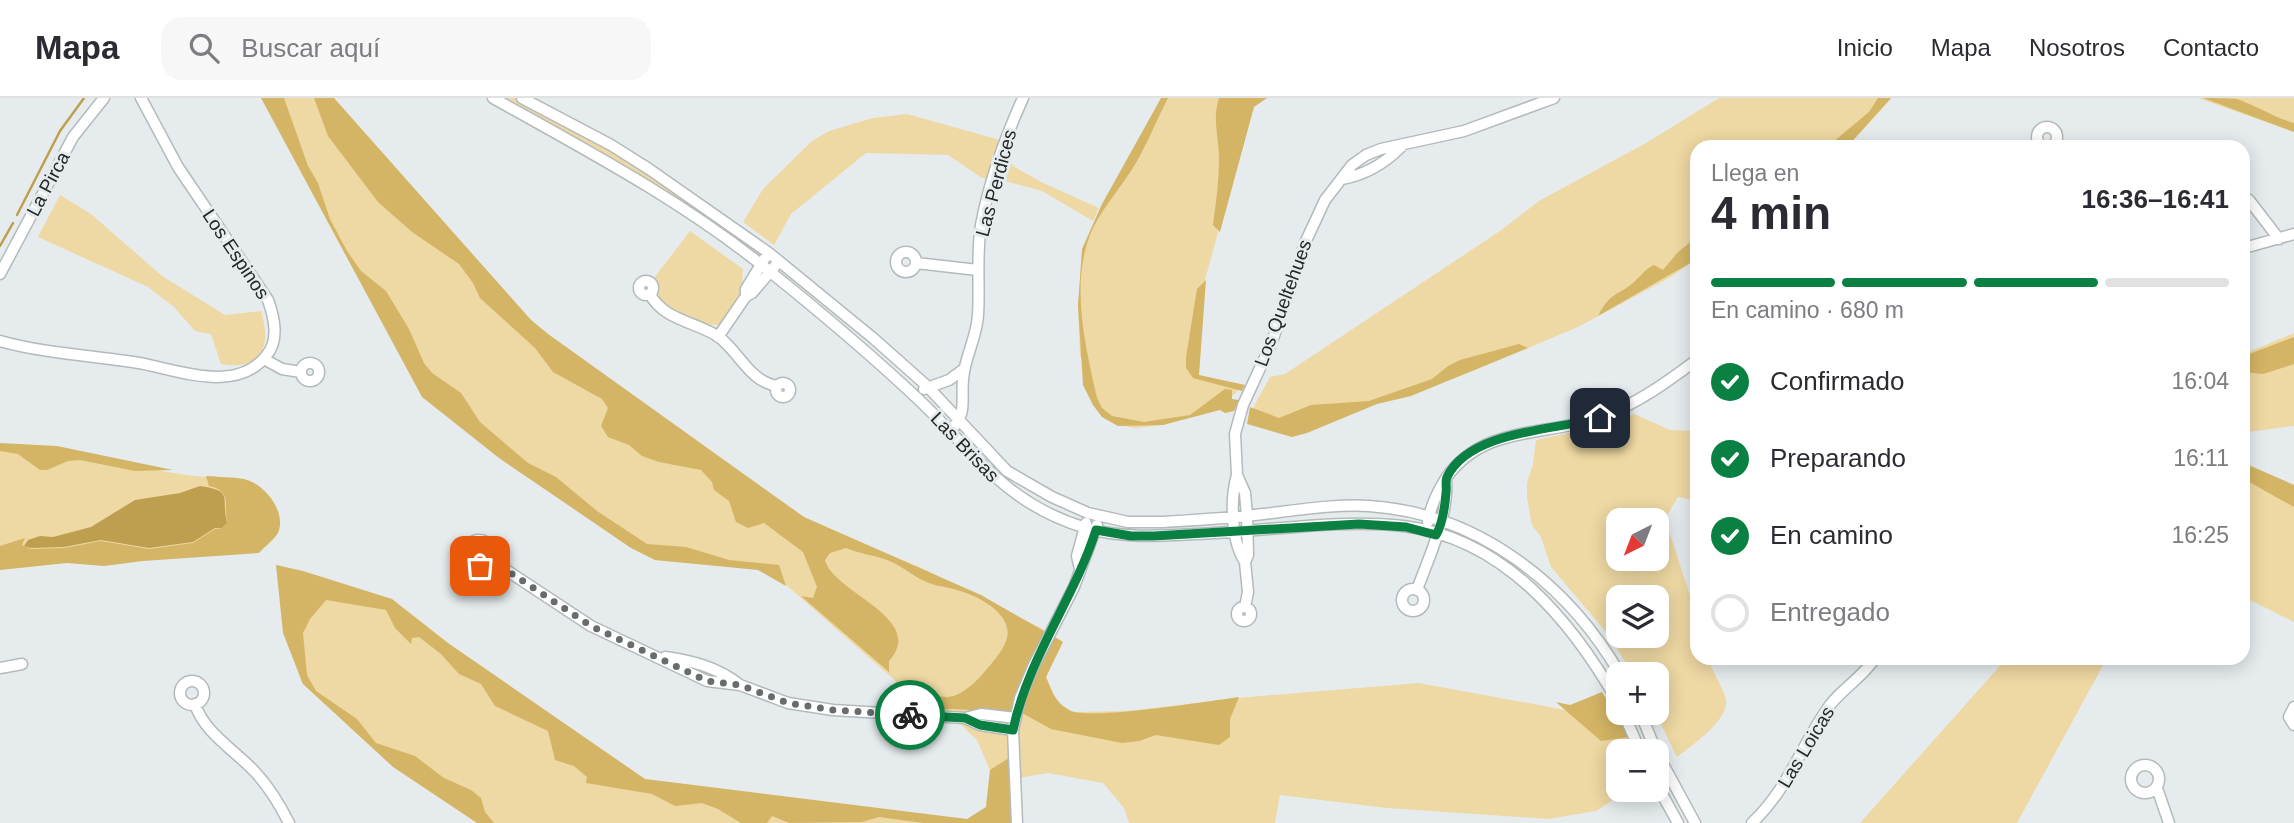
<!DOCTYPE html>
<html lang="es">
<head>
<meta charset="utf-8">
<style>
	body { margin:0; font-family:Helvetica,sans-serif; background:#f7f7f7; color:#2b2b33; height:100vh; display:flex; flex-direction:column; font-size:26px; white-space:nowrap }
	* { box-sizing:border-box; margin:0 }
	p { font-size:23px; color:#7c7c81 }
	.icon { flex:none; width:38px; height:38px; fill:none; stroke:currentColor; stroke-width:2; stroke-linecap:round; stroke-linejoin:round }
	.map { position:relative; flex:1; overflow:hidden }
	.details { position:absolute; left:1690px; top:42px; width:560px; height:525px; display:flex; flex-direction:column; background:#fff; border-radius:21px; box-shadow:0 4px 18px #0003 }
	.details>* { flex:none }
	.needle { width:46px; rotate:222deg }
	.buttons { position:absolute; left:1606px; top:410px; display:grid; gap:14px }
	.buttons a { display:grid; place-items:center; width:63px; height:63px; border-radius:14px; background:#fff; box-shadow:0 4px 18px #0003; font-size:35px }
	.pin { position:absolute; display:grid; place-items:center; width:60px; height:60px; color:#fff; margin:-30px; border-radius:14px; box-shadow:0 4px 10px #0006 }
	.courier { position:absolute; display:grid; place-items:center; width:70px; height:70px; margin:-35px; border:5px solid #0b8043; border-radius:50%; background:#fff; color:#222; box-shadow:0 2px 9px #0007 }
	.overview em { font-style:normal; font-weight:700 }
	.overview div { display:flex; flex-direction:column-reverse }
	.overview { display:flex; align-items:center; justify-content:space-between; height:119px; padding:0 21px }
	h1 { font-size:46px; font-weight:700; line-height:52px }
	.bar { display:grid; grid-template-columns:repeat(4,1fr); gap:10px 7px; align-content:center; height:84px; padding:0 21px }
	.bar i { height:9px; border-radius:5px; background:#e1e1e2 }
	.bar .active { background:#0b8043 }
	.bar p { grid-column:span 4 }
	ol { padding:0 21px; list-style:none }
	li { display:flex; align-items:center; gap:21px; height:77px }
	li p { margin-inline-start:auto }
	li .icon { padding:7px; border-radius:50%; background:#0b8043; color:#fff; stroke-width:4 }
	li:last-child { color:#7c7c81 }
	li i { width:38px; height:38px; border:4px solid #e1e1e2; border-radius:50% }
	header { display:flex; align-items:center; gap:42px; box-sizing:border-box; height:98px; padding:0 35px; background:#fff; border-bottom:2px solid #e1e1e2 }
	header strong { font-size:33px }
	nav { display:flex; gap:38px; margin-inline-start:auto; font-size:24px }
	.search { width:490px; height:63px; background:#f7f7f7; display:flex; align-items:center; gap:18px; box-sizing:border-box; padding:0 24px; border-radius:21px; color:#7c7c81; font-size:26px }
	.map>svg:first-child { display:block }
	.green { fill:#eed8a3; fill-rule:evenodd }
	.forest { fill:#d4b565 }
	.water { fill:#be9f4f }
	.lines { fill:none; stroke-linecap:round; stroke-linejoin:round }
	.stream { stroke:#be9f4f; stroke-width:2.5 }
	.street-casing { stroke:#b4babc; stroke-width:13 }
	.street { stroke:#fff; stroke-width:10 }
	.done { stroke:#696c6d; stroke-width:7; stroke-dasharray:0 12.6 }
	.route { stroke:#0b8043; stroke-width:9 }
	.labels { text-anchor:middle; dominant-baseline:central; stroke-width:6; stroke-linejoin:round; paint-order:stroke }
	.street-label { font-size:19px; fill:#252728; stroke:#e6ecee }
</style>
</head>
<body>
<header>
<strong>Mapa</strong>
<div class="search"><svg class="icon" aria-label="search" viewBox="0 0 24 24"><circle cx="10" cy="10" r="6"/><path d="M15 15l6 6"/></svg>Buscar aquí</div>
<nav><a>Inicio</a><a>Mapa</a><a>Nosotros</a><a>Contacto</a></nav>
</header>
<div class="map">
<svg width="2294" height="725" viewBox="0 0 2294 725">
	<rect width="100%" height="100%" fill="#e6ecee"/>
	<path class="green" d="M 262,0 L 334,0 L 480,166 L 532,223 L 548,236 L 803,420 L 924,471 L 1041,530 L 1062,543 L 1046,579 L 1056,603 L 1073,614 L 1127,613 L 1249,599 L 1419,585 L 1566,612 L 1592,613 L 1607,600 L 1635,653 L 1619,653 L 1619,691 L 1630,691 L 1596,713 L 1548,721 L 1387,710 L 1280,697 L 1275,725 L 1129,725 L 1124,710 L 1103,685 L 1048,675 L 1013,681 L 1013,725 L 479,725 L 393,668 L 302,585 L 284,535 L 277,467 L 392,502 L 449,546 L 644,681 L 967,722 L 976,718 L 986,709 L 990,672 L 977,642 L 952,618 L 898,609 L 898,585 L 777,479 L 756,471 L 655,462 L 423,299 Z
		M 503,0 L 514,0 L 637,68 L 762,156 L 759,159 L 677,101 L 602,54 Z
		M 1162,0 L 1264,0 L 1253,7 L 1205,182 L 1198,277 L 1243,287 L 1219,312 L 1162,327 L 1135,330 L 1119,327 L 1103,318 L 1080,257 L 1078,209 L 1083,152 L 1093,126 L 1127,70 Z
		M 1719,0 L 1892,0 L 1847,49 L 1698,49 L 1697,161 L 1669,180 L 1578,229 L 1466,276 L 1365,309 L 1248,326 L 1255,306 L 1270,279 L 1285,276 L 1500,133 L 1539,103 L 1646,45 Z
		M 2198,0 L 2294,0 L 2294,34 Z
		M 907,16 L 1000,42 L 1013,68 L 1043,85 L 1099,110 L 1093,123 L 1042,93 L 1005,83 L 982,80 L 948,57 L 866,55 L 791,116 L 774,147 L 743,124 L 763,91 L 812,43 L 829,33 L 873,20 Z
		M 60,97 L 91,116 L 162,178 L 225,217 L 261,213 C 272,249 262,273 221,266 L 211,236 L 195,233 L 174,209 L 148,189 L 38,139 Z
		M 690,133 L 743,171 L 741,197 L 720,227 C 707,229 668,212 660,201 C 655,195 657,187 654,180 Z
		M 2294,235 L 2294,328 L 2248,334 L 2244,355 L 2244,256 Z
		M 1634,316 L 1670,332 L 1697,333 L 1697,403 L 1678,399 L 1665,421 L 1697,519 L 1698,560 L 1708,560 C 1712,574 1722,587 1726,601 C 1730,622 1691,648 1677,659 L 1655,614 L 1657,614 L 1657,576 L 1633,576 L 1606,534 L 1551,469 L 1541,439 L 1532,427 L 1527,400 L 1527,385 L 1533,366 L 1536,342 L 1601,328 ZM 1619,422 L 1657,422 L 1657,460 L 1619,460 ZM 1619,499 L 1657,499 L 1657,537 L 1619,537 Z
		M 0,346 L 186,377 L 227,381 L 266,396 L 277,411 L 276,432 L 264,445 L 0,471 Z
		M 2244,366 L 2294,389 L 2294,524 L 2244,499 Z
		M 2007,560 L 2107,560 L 2017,725 L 1860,725 Z"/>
	<path class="forest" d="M 261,0 L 284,0 L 308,68 L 318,85 L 330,121 L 347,153 L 361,173 L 386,193 L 409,231 L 424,265 L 432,275 L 461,295 L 480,324 L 528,365 L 556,379 L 597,413 L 647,446 L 686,449 L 729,462 L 779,467 L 786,488 L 758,472 L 655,462 L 631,450 L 499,360 L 422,299 Z
		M 314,0 L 334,0 L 531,222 L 548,236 L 804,419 L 981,497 L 1063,544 L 1046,579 C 1052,593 1056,606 1071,613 C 1093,622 1209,603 1239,599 L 1230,621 L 1230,639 L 1219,647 L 1156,637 L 1139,643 L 1122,645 L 1051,631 L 1022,615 L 954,611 L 898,612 L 900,585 C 940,596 947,613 981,578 C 989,568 1002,555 1006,543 C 1016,518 979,498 960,493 C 950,489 939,489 929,485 C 914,480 902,467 887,462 C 873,457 860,456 846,450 L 830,455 L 825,462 C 833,495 928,520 889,563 L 889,574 L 801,498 L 813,500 L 817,489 L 803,454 L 764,425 L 748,430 L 736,424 L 729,403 L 714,392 L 712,384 L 701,372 L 659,364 L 642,358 L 629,347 L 608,339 L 601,328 L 608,310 L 602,301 L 553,274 L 535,250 L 480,200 L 473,185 L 459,166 L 412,134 L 378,104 L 328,38 Z
		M 1161,0 L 1168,0 C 1157,21 1149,42 1137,63 C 1124,86 1105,106 1093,130 C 1069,182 1085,247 1097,300 L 1102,310 L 1112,318 L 1144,324 L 1190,317 L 1225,291 L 1232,292 L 1232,301 L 1239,302 L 1234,313 L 1225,315 L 1220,312 L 1163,327 L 1118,328 L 1102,319 L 1093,307 L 1083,287 L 1078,207 L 1082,151 L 1102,106 Z
		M 1219,0 L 1267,0 L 1254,9 L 1220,134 L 1213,127 C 1216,104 1219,84 1219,60 C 1219,39 1212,21 1219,0 Z
		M 1878,0 L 1891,0 L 1847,49 L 1827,49 L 1869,14 Z
		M 2203,0 C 2213,0 2227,0 2237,1 C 2257,8 2273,19 2294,25 L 2294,34 Z
		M 1697,139 L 1697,161 L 1598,218 C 1612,191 1619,199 1636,182 C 1643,176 1645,171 1654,167 L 1663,172 L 1678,154 Z
		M 1206,182 L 1199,277 L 1245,287 L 1242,293 L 1193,280 L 1186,270 L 1186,259 L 1197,191 Z
		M 2294,239 L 2294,266 L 2263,276 L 2244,274 L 2244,258 Z
		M 1519,246 L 1528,250 L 1411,298 L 1377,306 L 1307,335 L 1292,339 L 1247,326 L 1250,309 L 1279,320 L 1311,307 L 1369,303 L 1432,281 L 1448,268 L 1460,262 Z
		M 0,345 L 57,348 L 173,372 L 135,373 L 80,362 L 68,363 L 47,372 L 40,372 L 18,356 L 0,353 Z
		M 2244,365 L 2294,387 L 2294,409 L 2244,381 Z
		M 206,378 C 218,379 232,379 244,381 C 265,386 287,414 278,435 C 274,442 264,449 259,455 L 143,463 L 104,468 L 67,465 L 0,472 L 0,448 L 25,440 L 22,447 L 31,451 L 64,450 L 101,443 L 149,451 L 193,445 L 215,431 L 222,430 L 227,425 C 224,407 232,393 209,388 Z
		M 276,467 L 303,473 L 392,501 L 448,545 L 645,681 L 967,721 L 986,709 L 990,672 L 1009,660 L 1014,725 L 923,725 L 879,719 L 862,724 L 789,725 L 772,718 L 767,725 L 741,725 L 718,711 L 702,705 L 675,708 L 652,696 L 586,685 L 587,679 L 574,668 L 555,662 L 548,633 L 495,608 L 481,586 L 459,576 L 441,556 L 419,539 L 412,540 L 411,546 L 395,530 L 386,512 L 326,502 L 310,521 L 303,535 L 307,577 L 316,593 L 357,621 L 376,645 L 415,658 L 444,680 L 471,692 L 481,700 L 485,714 L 494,725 L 477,725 L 393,669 L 303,586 L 283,535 Z
		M 1602,594 L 1629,639 L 1601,643 L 1556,604 L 1570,607 Z"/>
	<path class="water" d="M 200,388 C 234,393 221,399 227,425 L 222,430 L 215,430 L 193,444 L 149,450 L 101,442 L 64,449 L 31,450 L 24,448 L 28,442 L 40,438 L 53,439 L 91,429 L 135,402 L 180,395 Z"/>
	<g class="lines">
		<path class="stream" d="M 17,117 L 60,33 L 84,0
			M 0,148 L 13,125"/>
		<defs>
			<path id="street" d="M 493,0 C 588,53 684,104 768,172 C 819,213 869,255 917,300 C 974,354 1005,406 1086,430 C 1127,442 1172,437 1214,435 C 1276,432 1341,421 1403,428 C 1504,440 1572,523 1619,606
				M 522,0 L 611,47 L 649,71 L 769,155 L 873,240 L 927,288 L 1007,373 L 1052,399 L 1088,415 L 1128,424 L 1163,424 C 1196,422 1230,420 1263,416 C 1298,412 1335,406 1369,408 C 1477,415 1567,485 1620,576
				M2037 39a10 10 0 1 1 20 0a10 10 0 1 1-20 0Z
				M 1342,81 C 1365,77 1385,65 1401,49
				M 2244,99 L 2249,102 L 2279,141
				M 2244,150 L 2294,136
				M896 164a10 10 0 1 1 20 0a10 10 0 1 1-20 0Z
				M 916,165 L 978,172
				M 0,176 L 73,39 L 104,0
				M639 190a7 7 0 1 1 14 0a7 7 0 1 1-14 0Z
				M 650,196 C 663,222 697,224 719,239 C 740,255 749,283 777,288
				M 746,198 L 752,195 L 775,168
				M 718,239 L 746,198 L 746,191 L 765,160
				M 0,243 C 47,256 91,257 139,265 C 178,272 236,296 266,258 C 280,242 274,219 268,202 L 178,69 L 141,0
				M 264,261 L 282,271 L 301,274
				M301 274a9 9 0 1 1 18 0a9 9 0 1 1-18 0Z
				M776 292a7 7 0 1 1 14 0a7 7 0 1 1-14 0Z
				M 924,291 L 949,282 L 964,271
				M 950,333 C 970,313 959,300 964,274 C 967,255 977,237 978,217 C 980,187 976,157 981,127 C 989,84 1005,40 1023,0
				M 1237,377 C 1230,401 1231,443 1245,464
				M 1428,424 C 1431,407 1437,395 1446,380 C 1484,326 1546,339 1601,319 C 1637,306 1667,284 1698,261
				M466 455a13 13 0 1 1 26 0a13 13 0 1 1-26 0Z
				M 491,462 L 591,528 L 707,583 L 740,587 L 788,605 L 833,612 L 965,620 L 981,616 L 1016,620
				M 1080,471 L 1077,458 L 1086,425
				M1402 502a11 11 0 1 1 22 0a11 11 0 1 1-22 0Z
				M 1417,492 C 1429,458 1449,418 1446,382
				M1237 516a7 7 0 1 1 14 0a7 7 0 1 1-14 0Z
				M 1245,509 L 1248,494 L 1245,464 L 1248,457 L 1247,418 L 1245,395 L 1237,377 L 1235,336 L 1243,307 L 1272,244 L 1305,145 L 1325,102 L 1352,67 L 1366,57 L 1381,51 L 1464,33 L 1554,0
				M 665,559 C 693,563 717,569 740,587
				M 0,570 L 22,566
				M180 595a12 12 0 1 1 24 0a12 12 0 1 1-24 0Z
				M 195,606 C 204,635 236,653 256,675 C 270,690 280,707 289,725
				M 2294,609 L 2289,619 L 2294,627
				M 1623,614 L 1640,653
				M 1640,614 L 1656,653
				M 965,620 L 980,627 L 1013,632
				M 1657,655 L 1695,725
				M2131 681a14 14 0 1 1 28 0a14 14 0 1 1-28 0Z
				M 1657,687 L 1678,725
				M 2157,690 L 2169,725
				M 1017,725 L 1013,632 L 1020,600 L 1034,567 L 1074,489 L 1097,427
				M 1752,725 C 1789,690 1801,647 1830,607 C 1843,590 1864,578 1875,560"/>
		</defs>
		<use href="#street" class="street-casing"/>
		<use href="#street" class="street"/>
	</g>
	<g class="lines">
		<path class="done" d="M 480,468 L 491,462 L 591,528 L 707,583 L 740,587 L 788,605 L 833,612 L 910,617"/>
		<path class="route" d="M 910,617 L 965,620 L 980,627 L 1013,632 C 1028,560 1074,501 1096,432 L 1131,438 L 1154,438 L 1359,426 L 1406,429 L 1436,437 C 1442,427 1445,407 1446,395 C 1447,389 1445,384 1447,379 C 1470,332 1556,332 1600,320"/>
	</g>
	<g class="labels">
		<g class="street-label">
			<text transform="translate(996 85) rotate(-75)">Las Perdices</text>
			<text transform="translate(48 86) rotate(-62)">La Pirca</text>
			<text transform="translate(236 156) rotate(56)">Los Espinos</text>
			<text transform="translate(1283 205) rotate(-70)">Los Queltehues</text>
			<text transform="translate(965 349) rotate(46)">Las Brisas</text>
			<text transform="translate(1806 649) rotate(-59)">Las Loicas</text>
		</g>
	</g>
</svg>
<div class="buttons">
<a><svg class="needle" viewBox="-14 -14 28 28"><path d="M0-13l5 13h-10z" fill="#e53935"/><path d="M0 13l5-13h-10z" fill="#7c7c81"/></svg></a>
<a><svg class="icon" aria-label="layers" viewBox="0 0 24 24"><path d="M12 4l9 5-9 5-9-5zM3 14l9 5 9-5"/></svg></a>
<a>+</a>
<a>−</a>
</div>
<div class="pin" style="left:480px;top:468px;background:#ea580c"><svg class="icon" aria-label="bag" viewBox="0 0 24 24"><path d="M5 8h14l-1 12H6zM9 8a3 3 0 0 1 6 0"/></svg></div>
<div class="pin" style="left:1600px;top:320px;background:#1f2937"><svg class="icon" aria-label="home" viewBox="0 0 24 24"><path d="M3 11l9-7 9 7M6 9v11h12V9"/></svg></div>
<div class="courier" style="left:910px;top:617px"><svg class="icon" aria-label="bike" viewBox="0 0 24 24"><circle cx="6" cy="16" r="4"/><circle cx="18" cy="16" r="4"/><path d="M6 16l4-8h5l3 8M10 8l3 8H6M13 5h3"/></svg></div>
<section class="details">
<div class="overview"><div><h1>4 min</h1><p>Llega en</p></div><em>16:36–16:41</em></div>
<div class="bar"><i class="active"></i><i class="active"></i><i class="active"></i><i></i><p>En camino · 680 m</p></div>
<ol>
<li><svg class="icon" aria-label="check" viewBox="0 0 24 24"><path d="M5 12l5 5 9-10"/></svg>Confirmado<p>16:04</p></li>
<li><svg class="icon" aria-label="check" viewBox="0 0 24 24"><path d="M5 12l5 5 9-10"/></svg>Preparando<p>16:11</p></li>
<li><svg class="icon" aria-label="check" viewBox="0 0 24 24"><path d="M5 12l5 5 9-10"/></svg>En camino<p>16:25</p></li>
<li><i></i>Entregado</li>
</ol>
</section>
</div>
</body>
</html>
